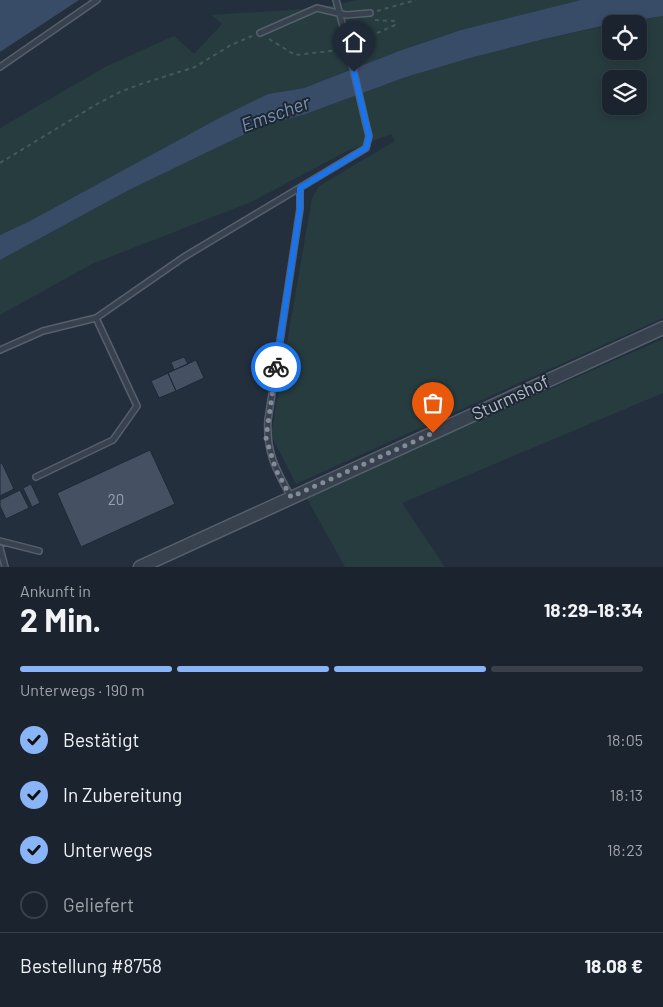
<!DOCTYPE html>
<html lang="de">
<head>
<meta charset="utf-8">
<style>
	body { margin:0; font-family:Barlow,sans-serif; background:#282f3a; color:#f1f3f6; height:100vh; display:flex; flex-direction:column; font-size:19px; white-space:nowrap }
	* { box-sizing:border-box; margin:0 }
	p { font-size:16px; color:#a0a4aa }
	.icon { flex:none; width:28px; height:28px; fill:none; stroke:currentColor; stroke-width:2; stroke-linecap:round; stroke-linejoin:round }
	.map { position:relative; height:567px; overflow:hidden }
	.sheet { display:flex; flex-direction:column; background:#1b232e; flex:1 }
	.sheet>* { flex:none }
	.fabs { position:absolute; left:602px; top:15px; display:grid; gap:10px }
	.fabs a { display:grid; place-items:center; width:45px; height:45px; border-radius:10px; background:#1b232e; box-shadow:0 2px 8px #0003,0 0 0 1px #39404a; font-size:25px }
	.pin { position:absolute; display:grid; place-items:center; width:42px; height:42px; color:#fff; margin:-51px -21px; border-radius:50% 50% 50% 0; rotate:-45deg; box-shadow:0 0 5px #0007 }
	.pin .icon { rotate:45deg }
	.courier { position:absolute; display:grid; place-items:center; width:50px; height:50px; margin:-25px; border:4px solid #1a73e8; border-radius:50%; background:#fff; color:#222; box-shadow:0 1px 6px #0007 }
	.summary em { font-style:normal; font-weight:700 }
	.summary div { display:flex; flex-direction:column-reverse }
	.summary { display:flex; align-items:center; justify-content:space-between; height:85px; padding:0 20px }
	h1 { font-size:32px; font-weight:700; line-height:38px }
	.bar { display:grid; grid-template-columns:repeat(4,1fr); gap:8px 5px; align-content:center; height:60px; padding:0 20px }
	.bar i { height:6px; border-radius:4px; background:#39404a }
	.bar .active { background:#8ab4f8 }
	.bar p { grid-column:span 4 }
	.line { display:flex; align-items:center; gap:12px; padding:0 20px; border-top:1px solid #39404a }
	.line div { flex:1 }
	ol { padding:0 20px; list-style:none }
	li { display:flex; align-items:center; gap:15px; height:55px }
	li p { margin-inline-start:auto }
	li .icon { padding:5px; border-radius:50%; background:#8ab4f8; color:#111; stroke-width:4 }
	li:last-child { color:#a0a4aa }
	li i { width:28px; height:28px; border:2px solid #39404a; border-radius:50% }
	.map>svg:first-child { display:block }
	.green { fill:#263c3f; fill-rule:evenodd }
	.water { fill:#394c67 }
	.building { fill:#455162; stroke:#1f2835 }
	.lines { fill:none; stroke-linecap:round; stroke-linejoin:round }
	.service-casing { stroke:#565f6c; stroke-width:8 }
	.tertiary-casing { stroke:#565f6c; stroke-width:15 }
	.path { stroke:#44595c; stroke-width:2; stroke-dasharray:4 4; stroke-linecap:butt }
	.service { stroke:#38414e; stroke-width:5 }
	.tertiary { stroke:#38414e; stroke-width:12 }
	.service-bridge-casing { stroke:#565f6c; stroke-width:8; stroke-linecap:butt }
	.service-bridge { stroke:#38414e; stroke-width:5 }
	.done { stroke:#828b98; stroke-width:5; stroke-dasharray:0 9 }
	.route { stroke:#1a73e8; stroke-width:6 }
	.labels { text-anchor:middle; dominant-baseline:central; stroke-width:4; stroke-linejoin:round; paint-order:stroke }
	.number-label { font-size:15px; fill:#98a1af }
	.street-label { font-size:18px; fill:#b4bcc9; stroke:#1d2633 }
	.water-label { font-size:19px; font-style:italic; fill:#7c92b1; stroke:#1d2633 }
</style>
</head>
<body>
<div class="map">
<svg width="663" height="567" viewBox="0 0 663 567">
	<rect width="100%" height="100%" fill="#242f3e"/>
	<path class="green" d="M 356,0 L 581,0 L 461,30 L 399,51 L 304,88 L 268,94 L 221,117 L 28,222 L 0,235 L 0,128 L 107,66 L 174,36 L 194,54 L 222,24 L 212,15 C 258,11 312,12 356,0 Z
		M 663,16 L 663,318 L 296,484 L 271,435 L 312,198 L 319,186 L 395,141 L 391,134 L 347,151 L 251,202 L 92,264 L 0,315 L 0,260 L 129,190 L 264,125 L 303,115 L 406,77 L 470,58 L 540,40 L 611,25 L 611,51 L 639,51 L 639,24 L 615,24 ZM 611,79 L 639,79 L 639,106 L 611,106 Z
		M 663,339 L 663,393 L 402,503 L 445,567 L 345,567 L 306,497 Z"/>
	<path class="water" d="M 0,0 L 79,0 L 0,52 Z
		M 581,0 L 663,0 L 663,16 L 611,24 L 540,40 L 470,58 L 406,77 L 303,115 L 264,125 L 129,190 L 0,260 L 0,235 L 28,222 L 221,117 L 268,94 L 304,88 L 399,51 L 461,30 Z"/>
	<path class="building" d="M 184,357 L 188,364 L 174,370 L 171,362 Z
		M 196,360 L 204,378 L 176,391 L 168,373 Z
		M 168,373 L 176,391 L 159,398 L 151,381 Z
		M 150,450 L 175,504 L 81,547 L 57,493 Z
		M 2,463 L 14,489 L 0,496 L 0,464 Z
		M 31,484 L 40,503 L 32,507 L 23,488 Z
		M 20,490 L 29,508 L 6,519 L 0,506 L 0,500 Z"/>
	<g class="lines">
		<defs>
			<path id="service" d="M 336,0 L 346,38
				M 260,33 L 317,8 L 346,15 L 370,13
				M 0,67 L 97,0
				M 0,350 L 43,331 L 96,318 L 184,257 L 366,148 L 369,136 L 366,124
				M 36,477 L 113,440 L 137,406 L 96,318
				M 291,497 C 276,470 266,452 268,420 L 300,209 L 300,188
				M 0,541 L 39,551
				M 0,548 L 5,567"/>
			<path id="tertiary" d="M 140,567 L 663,328"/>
		</defs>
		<use href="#service" class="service-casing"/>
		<use href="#tertiary" class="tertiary-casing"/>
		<path class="path" d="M 377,11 L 416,0
			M 269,39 L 295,55 L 340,50
			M 355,43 L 395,25 L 395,21 L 373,20
			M 0,163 L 97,104 L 120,92 L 141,84 L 195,67 L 231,45 L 252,36"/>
		<use href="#service" class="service"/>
		<use href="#tertiary" class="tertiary"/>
		<defs>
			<path id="service-bridge" d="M 346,38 L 366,124"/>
		</defs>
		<use href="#service-bridge" class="service-bridge-casing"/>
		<use href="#service-bridge" class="service-bridge"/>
	</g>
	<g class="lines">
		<path class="done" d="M 276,367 L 266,438 L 276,470 L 291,497 L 433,433"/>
		<path class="route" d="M 276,367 L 300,209 L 300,188 L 366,148 L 369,136 L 354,72"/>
	</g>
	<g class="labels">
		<g class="number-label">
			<text x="116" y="499">20</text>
		</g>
		<g class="street-label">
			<text transform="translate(510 397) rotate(-25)">Sturmshof</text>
		</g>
		<g class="water-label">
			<text transform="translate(275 113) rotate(-20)">Emscher</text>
		</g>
	</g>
</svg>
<div class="fabs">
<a><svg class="icon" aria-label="locate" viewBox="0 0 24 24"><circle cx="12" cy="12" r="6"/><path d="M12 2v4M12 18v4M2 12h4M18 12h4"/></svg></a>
<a><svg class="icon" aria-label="layers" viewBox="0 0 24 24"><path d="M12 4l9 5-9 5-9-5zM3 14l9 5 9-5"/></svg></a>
</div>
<div class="pin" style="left:433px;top:433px;background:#ea580c"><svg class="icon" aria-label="bag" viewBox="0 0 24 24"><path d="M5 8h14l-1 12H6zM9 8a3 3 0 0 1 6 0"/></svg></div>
<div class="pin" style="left:354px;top:72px;background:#1f2937"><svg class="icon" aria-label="home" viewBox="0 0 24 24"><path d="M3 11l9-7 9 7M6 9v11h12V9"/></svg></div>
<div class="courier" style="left:276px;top:367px"><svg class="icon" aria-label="bike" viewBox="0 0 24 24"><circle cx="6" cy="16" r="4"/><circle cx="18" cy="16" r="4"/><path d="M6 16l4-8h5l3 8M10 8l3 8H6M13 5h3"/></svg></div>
</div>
<section class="sheet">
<div class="summary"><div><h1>2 Min.</h1><p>Ankunft in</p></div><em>18:29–18:34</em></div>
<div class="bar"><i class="active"></i><i class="active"></i><i class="active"></i><i></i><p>Unterwegs · 190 m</p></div>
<ol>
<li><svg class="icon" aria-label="check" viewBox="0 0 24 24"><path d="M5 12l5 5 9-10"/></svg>Bestätigt<p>18:05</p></li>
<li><svg class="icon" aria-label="check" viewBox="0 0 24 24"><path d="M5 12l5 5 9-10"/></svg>In Zubereitung<p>18:13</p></li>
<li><svg class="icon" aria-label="check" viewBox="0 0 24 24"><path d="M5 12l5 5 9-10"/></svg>Unterwegs<p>18:23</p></li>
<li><i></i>Geliefert</li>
</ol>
<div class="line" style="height:65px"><div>Bestellung #8758</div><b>18.08 €</b></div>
</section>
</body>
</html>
